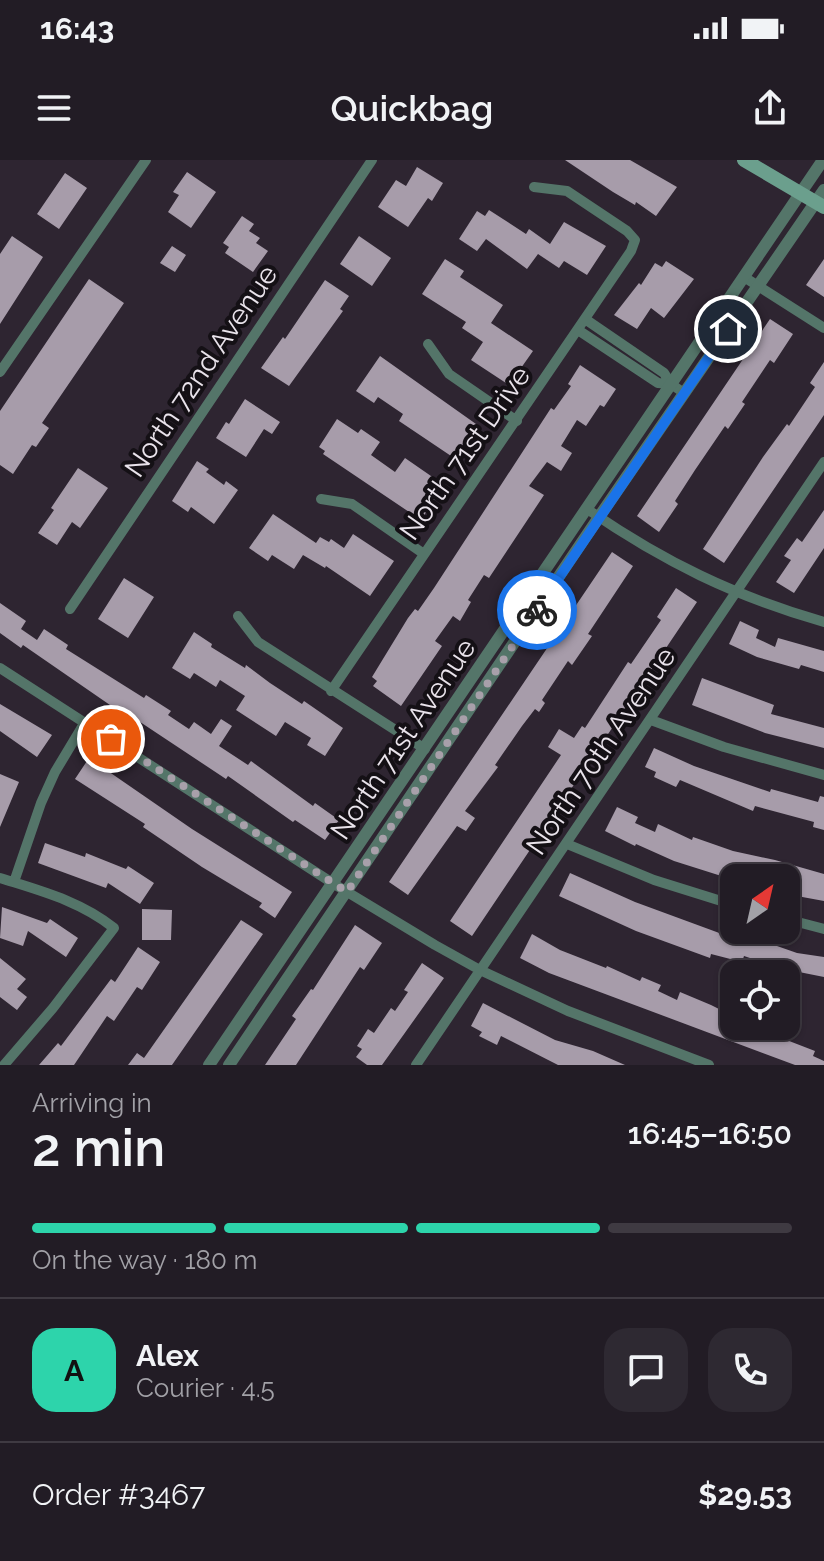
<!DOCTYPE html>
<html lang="en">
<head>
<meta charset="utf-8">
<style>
	body { margin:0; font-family:Raleway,sans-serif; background:#2e2932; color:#f1f3f6; height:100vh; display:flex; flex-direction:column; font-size:30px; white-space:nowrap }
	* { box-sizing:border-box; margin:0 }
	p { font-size:26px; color:#a2a1a7 }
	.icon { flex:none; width:44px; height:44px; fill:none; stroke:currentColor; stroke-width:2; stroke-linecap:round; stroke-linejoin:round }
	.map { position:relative; height:905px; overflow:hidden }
	.sheet { display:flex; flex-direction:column; background:#221c25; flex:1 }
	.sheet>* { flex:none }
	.needle { width:52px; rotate:34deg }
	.fabs { position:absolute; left:720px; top:704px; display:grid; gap:16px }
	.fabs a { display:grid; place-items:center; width:80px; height:80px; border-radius:16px; background:#221c25; box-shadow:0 2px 6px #0004,0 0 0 2px #3f3a42; font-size:40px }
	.pin { position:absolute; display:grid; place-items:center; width:68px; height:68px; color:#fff; margin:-34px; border:4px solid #fff; border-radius:50%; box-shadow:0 2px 8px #0007 }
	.courier { position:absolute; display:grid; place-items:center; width:80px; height:80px; margin:-40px; border:6px solid #1a73e8; border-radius:50%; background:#fff; color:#222; box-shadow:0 2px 10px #0007 }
	.overview em { font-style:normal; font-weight:600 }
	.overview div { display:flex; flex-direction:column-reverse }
	.overview { display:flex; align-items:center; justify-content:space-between; height:136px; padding:0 32px }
	h1 { font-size:52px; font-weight:600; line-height:60px }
	.bar { display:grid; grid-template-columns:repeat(4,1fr); gap:12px 8px; align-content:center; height:96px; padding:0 32px }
	.bar i { height:10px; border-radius:6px; background:#3f3a42 }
	.bar .active { background:#2dd4ab }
	.bar p { grid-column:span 4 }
	.line { display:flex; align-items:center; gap:20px; padding:0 32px; border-top:2px solid #3f3a42 }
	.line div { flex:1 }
	.round { display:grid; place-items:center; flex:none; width:84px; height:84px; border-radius:24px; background:#2e2932 }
	.status { display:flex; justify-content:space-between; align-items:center; height:56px; padding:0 40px; background:#221c25; direction:ltr }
	.status svg { height:22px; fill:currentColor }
	header { display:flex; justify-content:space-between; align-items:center; height:104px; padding:0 32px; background:#221c25; font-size:36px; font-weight:600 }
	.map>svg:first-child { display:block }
	.building { fill:#a79caa }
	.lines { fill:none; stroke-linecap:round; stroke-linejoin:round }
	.minor { stroke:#547569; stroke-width:10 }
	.tertiary { stroke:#547569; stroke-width:12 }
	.secondary { stroke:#6b9f8d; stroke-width:14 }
	.done { stroke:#a8a0aa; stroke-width:8; stroke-dasharray:0 14.4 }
	.route { stroke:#1a73e8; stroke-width:10 }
	.labels { text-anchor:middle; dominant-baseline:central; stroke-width:8; stroke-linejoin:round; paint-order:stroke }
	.street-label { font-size:28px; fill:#e9e3eb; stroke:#141015 }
</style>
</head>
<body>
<div class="status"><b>16:43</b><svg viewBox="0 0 49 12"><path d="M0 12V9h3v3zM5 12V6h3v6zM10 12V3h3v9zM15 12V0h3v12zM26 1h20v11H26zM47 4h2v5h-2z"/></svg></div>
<header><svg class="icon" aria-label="menu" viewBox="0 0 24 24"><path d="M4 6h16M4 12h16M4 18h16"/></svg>Quickbag<svg class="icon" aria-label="share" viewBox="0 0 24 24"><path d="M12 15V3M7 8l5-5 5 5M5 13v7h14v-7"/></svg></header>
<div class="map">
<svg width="824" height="905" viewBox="0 0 824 905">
	<rect width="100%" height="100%" fill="#2e2531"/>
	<path class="building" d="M 565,0 L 630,0 L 677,27 L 656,56 L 636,42 L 635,45 L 613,32 Z
		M 417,7 L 443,23 L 432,41 L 428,38 L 408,67 L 378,47 L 396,20 L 406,26 Z
		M 187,12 L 216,32 L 191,68 L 168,52 L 179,35 L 173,32 Z
		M 65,13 L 87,28 L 59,69 L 37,54 Z
		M 489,50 L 526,74 L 529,69 L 550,84 L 564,62 L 606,86 L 587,115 L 564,101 L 559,108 L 538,94 L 527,109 L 486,79 L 477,91 L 459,79 L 477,51 L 485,56 Z
		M 242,56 L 254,64 L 249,71 L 260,78 L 256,83 L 268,91 L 253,112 L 225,93 L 229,87 L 223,83 Z
		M 12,76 L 43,97 L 0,164 L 0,94 Z
		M 359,76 L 391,98 L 372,126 L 340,104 Z
		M 172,86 L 186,95 L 175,112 L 160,103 Z
		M 445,99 L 464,111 L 460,117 L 503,145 L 491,163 L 533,191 L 509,225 L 471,200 L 483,182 L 462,168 L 466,162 L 422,134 Z
		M 824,99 L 824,137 L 806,125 Z
		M 666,101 L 694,119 L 664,158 L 651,148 L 637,169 L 614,155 L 639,123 L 641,125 L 655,103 L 662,107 Z
		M 89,119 L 124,143 L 42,263 L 49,268 L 36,287 L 32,285 L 13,314 L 0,305 L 0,251 Z
		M 325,120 L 349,136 L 340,149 L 343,151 L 289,226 L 261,208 L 283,177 L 285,179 Z
		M 770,159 L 793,174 L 774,203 L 770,200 L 742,242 L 745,244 L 728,269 L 725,266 L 695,310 L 675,341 L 678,344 L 659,372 L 637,356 Z
		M 380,196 L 476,264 L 472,269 L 479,273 L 460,302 L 399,261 L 403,254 L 378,237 L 374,243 L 356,231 Z
		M 824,202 L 824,255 L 724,403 L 703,389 L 763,297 L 787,264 L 789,266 L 815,227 L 810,223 Z
		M 580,205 L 616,229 L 604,247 L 600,245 L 586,266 L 577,260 L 561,286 L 572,293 L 561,311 L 547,302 L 529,326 L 544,335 L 489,418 L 484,415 L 468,440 L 471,442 L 460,461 L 453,456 L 435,481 L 442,486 L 401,546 L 373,526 L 377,521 L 372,517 L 408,458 L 415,449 L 418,451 L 434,428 L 551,248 L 554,250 L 571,226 L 568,224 Z
		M 245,239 L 280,262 L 272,274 L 264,269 L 246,297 L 216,278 L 226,262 L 229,264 Z
		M 337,259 L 358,273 L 361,269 L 380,282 L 371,295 L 395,312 L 405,298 L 444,325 L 421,360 L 323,294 L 325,291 L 319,287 Z
		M 197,301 L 209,309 L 206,312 L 224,325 L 226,321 L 238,330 L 214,364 L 191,347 L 188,352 L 172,341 Z
		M 78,308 L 108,328 L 80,368 L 72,362 L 57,385 L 38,373 L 54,350 L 51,348 Z
		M 824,350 L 824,388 L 794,433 L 776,422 L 791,400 L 784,396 L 797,378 L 802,382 Z
		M 273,354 L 316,383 L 320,377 L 329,382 L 331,379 L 344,388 L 353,374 L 394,401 L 370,436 L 326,406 L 325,408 L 303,395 L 294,409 L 272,395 L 268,401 L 249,388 Z
		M 612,392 L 633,406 L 588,474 L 592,476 L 572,505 L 568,501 L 542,540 L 545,543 L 539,552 L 535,549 L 522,566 L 495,605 L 498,607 L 465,651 L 475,658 L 466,671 L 457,666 L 408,735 L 389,722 Z
		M 124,418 L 154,437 L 128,478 L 98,459 Z
		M 676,428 L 697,442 L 472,776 L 450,761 L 561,595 L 548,587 L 559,569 L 574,578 L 582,566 L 585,568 L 628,502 L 631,504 L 661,460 L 657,457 Z
		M 0,443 L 26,461 L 21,469 L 37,480 L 44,469 L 68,485 L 66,489 L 144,538 L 146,535 L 171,551 L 168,555 L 189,569 L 194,562 L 211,574 L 221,559 L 232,566 L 219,586 L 248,605 L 251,601 L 313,646 L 315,643 L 339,660 L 325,680 L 295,660 L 293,662 L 228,616 L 226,619 L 125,552 L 123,554 L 23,485 L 21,488 L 0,473 Z
		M 740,461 L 759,470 L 756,478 L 775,487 L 778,478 L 824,491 L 824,512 L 801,505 L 799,509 L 757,497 L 729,484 Z
		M 194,472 L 212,484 L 211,487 L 245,508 L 246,505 L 270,523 L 302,544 L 304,541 L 343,568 L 325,596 L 307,585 L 311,578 L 285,562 L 276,576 L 236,550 L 245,536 L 220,520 L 216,527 L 194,513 L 190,519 L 172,508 Z
		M 702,518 L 774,545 L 771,554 L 824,568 L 824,588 L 765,573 L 692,545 Z
		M 0,544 L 52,575 L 37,597 L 0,571 Z
		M 654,588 L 694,606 L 770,632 L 771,629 L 818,642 L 820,636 L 824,637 L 824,670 L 813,667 L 814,662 L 755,646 L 753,651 L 680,620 L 676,627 L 654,617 L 656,612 L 645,607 Z
		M 89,598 L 192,669 L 292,732 L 275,758 L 259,747 L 262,743 L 202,707 L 143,667 L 145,664 L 75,619 Z
		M 0,614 L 19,622 L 0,667 Z
		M 617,647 L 638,657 L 635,663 L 655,672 L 658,664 L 692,680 L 693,677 L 733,691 L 775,700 L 824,714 L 824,741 L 786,734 L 786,718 L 734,720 L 674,701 L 636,684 L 635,686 L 605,671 Z
		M 45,683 L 85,697 L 86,693 L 126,709 L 128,706 L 154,723 L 140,744 L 108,723 L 106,728 L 38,703 Z
		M 570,713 L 635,742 L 722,774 L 760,780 L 797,793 L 824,797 L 824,817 L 779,808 L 744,796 L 742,802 L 711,794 L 710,798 L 636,771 L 559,736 Z
		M 2,747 L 47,763 L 50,759 L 78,778 L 66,797 L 28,771 L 23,786 L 0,778 Z
		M 142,749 L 172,750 L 171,780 L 142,780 Z
		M 241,760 L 263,774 L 172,905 L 128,905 L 137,893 L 144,898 Z
		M 355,765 L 382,783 L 364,810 L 360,807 L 296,905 L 265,905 L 296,859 L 292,856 L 311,829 L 313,830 Z
		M 532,774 L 560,790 L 606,808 L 607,806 L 640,821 L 642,817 L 661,825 L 658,831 L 677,840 L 680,832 L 711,845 L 731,855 L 729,858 L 734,860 L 734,866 L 750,866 L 815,891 L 813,896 L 824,901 L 824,905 L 795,905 L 549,813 L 520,798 Z
		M 138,787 L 160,802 L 142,830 L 137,827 L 114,861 L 107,856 L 74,905 L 39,905 L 58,883 L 61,886 L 111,819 L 115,822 Z
		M 0,798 L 26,819 L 17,829 L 27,837 L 17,850 L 0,837 Z
		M 422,803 L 444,818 L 382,905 L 367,905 L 356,897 L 362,889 L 357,886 L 368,869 L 374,873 L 391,848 L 395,851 L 408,832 L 404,830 Z
		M 483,843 L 555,880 L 593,891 L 625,905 L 558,905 L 501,876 L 497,885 L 479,876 L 482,872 L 471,866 Z"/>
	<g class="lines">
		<path class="minor" d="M 744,117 L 824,168
			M 585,159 L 664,213 L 671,224 L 684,233
			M 578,170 L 658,223 L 671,224
			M 428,184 L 449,214 L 517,261
			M 0,212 L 146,0
			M 321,339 L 352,344 L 424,394
			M 587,349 C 664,402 734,436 824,462
			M 70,449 L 372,0
			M 238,456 L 258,482 L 425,589
			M 0,508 L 334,724 L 435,785 L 480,810 L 568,851 L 709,905
			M 331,531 L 631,91 L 635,80 L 627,71 L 567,31 L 534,27
			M 651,560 L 724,587 L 824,615
			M 567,684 L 654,720 L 734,745
			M 0,718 C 41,731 80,741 114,768 L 53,848 L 4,905
			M 14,722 L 41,643 L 55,612 L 85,562
			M 786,759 L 824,769
			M 416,905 L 824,302"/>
		<path class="tertiary" d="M 209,905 L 823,0
			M 229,905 L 599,357 L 824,30"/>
		<path class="secondary" d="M 744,0 L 824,47"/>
	</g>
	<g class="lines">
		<path class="done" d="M 111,579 L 347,732 L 537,450"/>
		<path class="route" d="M 537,450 L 728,169"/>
	</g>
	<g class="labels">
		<g class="street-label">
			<text transform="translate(201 211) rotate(-56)">North 72nd Avenue</text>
			<text transform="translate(465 293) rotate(-55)">North 71st Drive</text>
			<text transform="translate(403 579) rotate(-56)">North 71st Avenue</text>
			<text transform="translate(601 591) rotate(-56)">North 70th Avenue</text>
		</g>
	</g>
</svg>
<div class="fabs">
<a><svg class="needle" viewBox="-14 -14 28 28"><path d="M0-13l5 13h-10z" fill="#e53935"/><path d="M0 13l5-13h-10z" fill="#a2a1a7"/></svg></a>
<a><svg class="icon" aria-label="locate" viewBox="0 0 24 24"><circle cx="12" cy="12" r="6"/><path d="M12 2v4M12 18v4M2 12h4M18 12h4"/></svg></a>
</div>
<div class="pin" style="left:111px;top:579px;background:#ea580c"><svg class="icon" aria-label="bag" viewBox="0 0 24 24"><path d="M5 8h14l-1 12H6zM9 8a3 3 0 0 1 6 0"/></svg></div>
<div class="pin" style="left:728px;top:169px;background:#1f2937"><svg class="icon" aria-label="home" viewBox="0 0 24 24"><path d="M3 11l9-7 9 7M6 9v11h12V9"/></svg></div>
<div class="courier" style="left:537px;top:450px"><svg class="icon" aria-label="bike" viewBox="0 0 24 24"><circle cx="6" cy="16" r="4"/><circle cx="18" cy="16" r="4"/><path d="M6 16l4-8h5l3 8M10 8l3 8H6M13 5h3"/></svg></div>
</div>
<section class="sheet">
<div class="overview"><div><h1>2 min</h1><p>Arriving in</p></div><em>16:45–16:50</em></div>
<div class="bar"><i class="active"></i><i class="active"></i><i class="active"></i><i></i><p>On the way · 180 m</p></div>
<div class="line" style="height:144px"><b class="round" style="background:#2dd4ab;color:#111">A</b><div><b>Alex</b><p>Courier · 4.5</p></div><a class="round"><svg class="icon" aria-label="chat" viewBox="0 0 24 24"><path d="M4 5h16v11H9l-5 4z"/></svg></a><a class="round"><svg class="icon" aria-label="phone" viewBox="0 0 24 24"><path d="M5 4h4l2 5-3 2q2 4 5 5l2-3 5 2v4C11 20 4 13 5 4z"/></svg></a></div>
<div class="line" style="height:104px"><div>Order #3467</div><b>$29.53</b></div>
</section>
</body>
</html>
